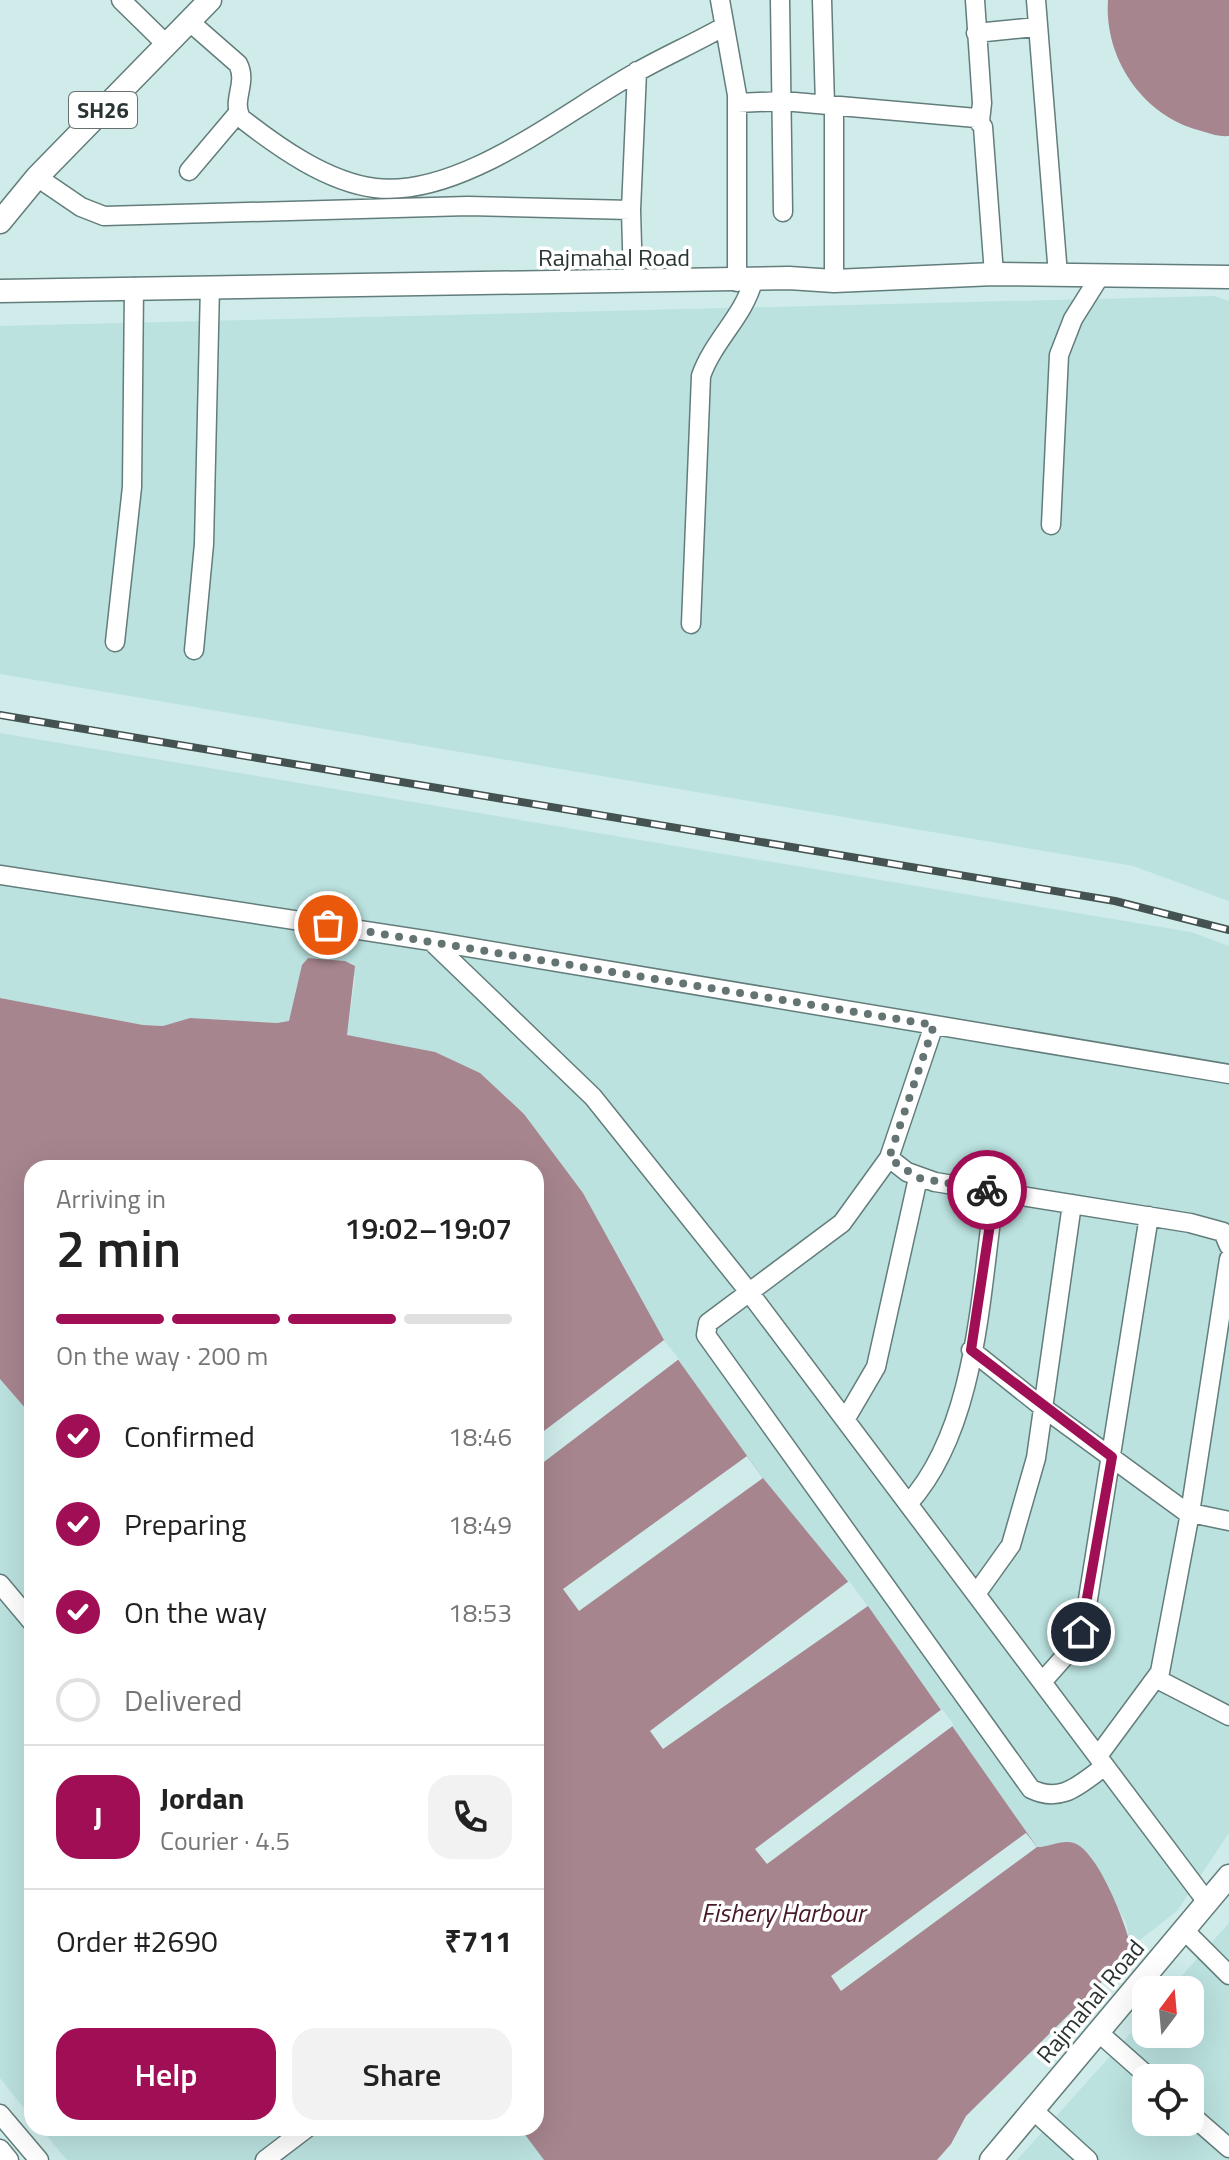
<!DOCTYPE html>
<html lang="en">
<head>
<meta charset="utf-8">
<style>
	body { margin:0; font-family:"Titillium Web",sans-serif; background:#f2f2f2; color:#222; height:100vh; display:flex; flex-direction:column; font-size:30px; white-space:nowrap }
	* { box-sizing:border-box; margin:0 }
	p { font-size:26px; color:#767676 }
	.icon { flex:none; width:44px; height:44px; fill:none; stroke:currentColor; stroke-width:2; stroke-linecap:round; stroke-linejoin:round }
	.map { position:relative; flex:1; overflow:hidden }
	.panel { position:absolute; left:24px; top:1160px; width:520px; height:976px; display:flex; flex-direction:column; background:#fff; border-radius:24px; box-shadow:0 8px 32px #0002 }
	.panel>* { flex:none }
	.needle { width:52px; rotate:16deg }
	.fabs { position:absolute; left:1132px; top:1976px; display:grid; gap:16px }
	.fabs a { display:grid; place-items:center; width:72px; height:72px; border-radius:16px; background:#fff; box-shadow:0 8px 32px #0002; font-size:40px }
	.pin { position:absolute; display:grid; place-items:center; width:68px; height:68px; color:#fff; margin:-34px; border:4px solid #fff; border-radius:50%; box-shadow:0 2px 8px #0007 }
	.courier { position:absolute; display:grid; place-items:center; width:80px; height:80px; margin:-40px; border:6px solid #a00e55; border-radius:50%; background:#fff; color:#222; box-shadow:0 2px 10px #0007 }
	.headline em { font-style:normal; font-weight:600 }
	.headline div { display:flex; flex-direction:column-reverse }
	.headline { display:flex; align-items:center; justify-content:space-between; height:136px; padding:0 32px }
	h1 { font-size:52px; font-weight:600; line-height:60px }
	.bar { display:grid; grid-template-columns:repeat(4,1fr); gap:12px 8px; align-content:center; height:96px; padding:0 32px }
	.bar i { height:10px; border-radius:6px; background:#e0e0e0 }
	.bar .on { background:#a00e55 }
	.bar p { grid-column:span 4 }
	.line { display:flex; align-items:center; gap:20px; padding:0 32px; border-top:2px solid #e0e0e0 }
	.line div { flex:1 }
	.round { display:grid; place-items:center; flex:none; width:84px; height:84px; border-radius:24px; background:#f2f2f2 }
	ol { padding:0 32px; list-style:none }
	li { display:flex; align-items:center; gap:24px; height:88px }
	li p { margin-inline-start:auto }
	li .icon { padding:8px; border-radius:50%; background:#a00e55; color:#fff; stroke-width:4 }
	li:last-child { color:#767676 }
	li i { width:44px; height:44px; border:4px solid #e0e0e0; border-radius:50% }
	.primary-button { display:flex; gap:16px; margin-top:auto; padding:16px 32px }
	.primary-button a { flex:1; height:92px; border-radius:24px; background:#a00e55; color:#fff; font-size:32px; font-weight:600; line-height:92px; text-align:center }
	.primary-button a+a { background:#f2f2f2; color:#222 }
	.map>svg:first-child { display:block }
	.built { fill:#bbe2df; fill-rule:evenodd }
	.water { fill:#a6858e }
	.pier { fill:#cfecea }
	.lines { fill:none; stroke-linecap:round; stroke-linejoin:round }
	.minor-casing { stroke:#627d7b; stroke-width:21 }
	.major-casing { stroke:#627d7b; stroke-width:25 }
	.minor { stroke:#fff; stroke-width:18 }
	.major { stroke:#fff; stroke-width:22 }
	.rail-casing { stroke:#445251; stroke-width:8 }
	.rail { stroke:#fff; stroke-width:5; stroke-dasharray:15; stroke-linecap:butt }
	.done { stroke:#637473; stroke-width:8; stroke-dasharray:0 14.4 }
	.route { stroke:#a00e55; stroke-width:10 }
	.labels { text-anchor:middle; dominant-baseline:central; stroke-width:7; stroke-linejoin:round; paint-order:stroke }
	.shield { fill:#fff; stroke:#697170; stroke-width:2 }
	.shield-label { font-size:22px; font-weight:bold; fill:#293433 }
	.street-label { font-size:24px; fill:#293433; stroke:#fff }
	.water-label { font-size:26px; font-style:italic; fill:#47192a; stroke:#fff }
</style>
</head>
<body>
<div class="map">
<svg width="1229" height="2160" viewBox="0 0 1229 2160">
	<rect width="100%" height="100%" fill="#cfecea"/>
	<path class="built" d="M 1214,296 L 1229,301 L 1229,901 L 1133,866 L 0,674 L 0,326 Z
		M 0,733 L 1191,932 L 1229,946 L 1229,1833 L 1177,1911 L 1131,1947 L 1126,1923 L 1090,1856 L 1077,1844 L 1064,1842 L 1051,1847 L 1037,1847 L 868,1606 L 763,1478 L 664,1340 L 583,1193 L 524,1114 L 390,1045 L 347,1035 L 355,977 L 345,961 L 308,958 L 289,1022 L 277,1023 L 190,1018 L 163,1026 L 143,1025 L 0,998 Z
		M 0,1379 L 32,1416 L 32,2118 L 0,2078 Z
		M 1229,1923 L 1229,2160 L 1017,2160 L 1146,2016 L 1146,2034 L 1190,2034 L 1190,1990 L 1169,1990 ZM 1146,2078 L 1190,2078 L 1190,2122 L 1146,2122 Z
		M 40,2128 L 520,2128 L 544,2160 L 67,2160 Z"/>
	<path class="water" d="M 1108,0 L 1229,0 L 1229,136 C 1218,137 1208,133 1198,130 C 1142,114 1104,58 1108,0 Z
		M 308,958 L 345,961 L 355,966 L 347,1035 L 435,1052 L 480,1073 L 524,1114 L 583,1193 L 664,1340 L 763,1478 L 868,1606 L 1037,1847 C 1050,1847 1062,1839 1074,1843 C 1098,1851 1126,1924 1131,1947 L 1119,1965 L 966,2116 L 951,2144 L 937,2160 L 544,2160 L 520,2128 L 536,2128 L 536,1168 L 32,1168 L 32,1416 L 0,1379 L 0,998 L 143,1025 L 163,1026 L 190,1018 L 277,1023 L 289,1021 L 302,965 Z"/>
	<path class="pier" d="M 664,1340 L 679,1359 L 536,1468 L 536,1437 Z
		M 747,1456 L 763,1478 L 579,1611 L 563,1589 Z
		M 849,1581 L 868,1606 L 663,1749 L 650,1731 Z
		M 942,1709 L 954,1725 L 767,1864 L 755,1849 Z
		M 1026,1833 L 1037,1847 L 841,1991 L 831,1976 Z"/>
	<g class="lines">
		<defs>
			<path id="minor" d="M 121,0 L 167,45
				M 720,0 L 737,95 L 737,282
				M 780,0 L 783,212
				M 822,0 L 825,105
				M 975,0 L 982,103 L 980,121
				M 1036,0 L 1058,275
				M 190,22 L 238,64 C 248,83 231,100 241,118 C 278,147 327,182 375,188 C 462,198 564,112 637,72 C 665,56 695,43 723,27
				M 976,33 L 1036,27
				M 737,103 L 783,101 L 976,118 L 983,127 L 994,274
				M 834,106 L 834,281
				M 189,171 L 238,113
				M 37,177 L 81,207 L 104,216 L 468,206 L 631,210
				M 633,282 L 631,210 L 637,71
				M 1051,525 L 1059,355 L 1073,319 L 1100,276
				M 691,624 L 701,376 C 713,341 744,316 753,281
				M 115,642 L 132,487 L 134,287
				M 194,650 L 204,544 L 210,286
				M 0,875 L 431,941 L 1229,1074
				M 431,941 L 593,1097 L 749,1292 L 1207,1902
				M 934,1025 L 889,1158 L 842,1223 L 708,1323 L 706,1335 L 1031,1789 C 1062,1804 1080,1784 1105,1766
				M 889,1158 L 907,1172 L 935,1182 L 1190,1223 L 1223,1232 L 1229,1246
				M 971,1350 L 1045,1409 L 1186,1512 L 1229,1521
				M 845,1420 L 876,1367 L 918,1178
				M 908,1504 C 978,1427 980,1290 995,1191
				M 0,1584 L 32,1622
				M 976,1594 L 1011,1545 L 1036,1458 L 1072,1204
				M 1157,1679 L 1229,1716
				M 1042,1682 L 1066,1655 L 1085,1618 L 1149,1216
				M 1098,1756 L 1160,1672 L 1190,1513 L 1229,1259
				M 1184,1930 L 1229,1975
				M 1098,2032 L 1150,2078
				M 1033,2110 L 1088,2160
				M 0,2114 L 39,2160
				M 1190,2114 L 1229,2148
				M 0,2149 L 9,2160
				M 265,2160 L 307,2128"/>
			<path id="major" d="M 0,222 L 37,177 L 210,0
				M 0,291 L 789,278 L 834,281 L 994,274 L 1229,277
				M 991,2160 L 1229,1876"/>
		</defs>
		<use href="#minor" class="minor-casing"/>
		<use href="#major" class="major-casing"/>
		<use href="#minor" class="minor"/>
		<use href="#major" class="major"/>
		<defs>
			<path id="rail" d="M 0,715 L 1115,901 L 1229,930"/>
		</defs>
		<use href="#rail" class="rail-casing"/>
		<use href="#rail" class="rail"/>
	</g>
	<g class="lines">
		<path class="done" d="M 328,925 L 934,1025 L 889,1158 L 918,1178 L 987,1190"/>
		<path class="route" d="M 987,1190 L 995,1191 L 971,1350 L 1112,1457 L 1081,1632"/>
	</g>
	<g class="labels">
		<rect class="shield" x="69" y="92" width="68" height="36" rx="6"/>
		<g class="shield-label">
			<text x="103" y="110">SH26</text>
		</g>
		<g class="street-label">
			<text x="614" y="257">Rajmahal Road</text>
			<text transform="translate(1090 2001) rotate(-50)">Rajmahal Road</text>
		</g>
		<g class="water-label">
			<text x="783" y="1912">Fishery Harbour</text>
		</g>
	</g>
</svg>
<div class="fabs">
<a><svg class="needle" viewBox="-14 -14 28 28"><path d="M0-13l5 13h-10z" fill="#e53935"/><path d="M0 13l5-13h-10z" fill="#767676"/></svg></a>
<a><svg class="icon" aria-label="locate" viewBox="0 0 24 24"><circle cx="12" cy="12" r="6"/><path d="M12 2v4M12 18v4M2 12h4M18 12h4"/></svg></a>
</div>
<div class="pin" style="left:328px;top:925px;background:#ea580c"><svg class="icon" aria-label="bag" viewBox="0 0 24 24"><path d="M5 8h14l-1 12H6zM9 8a3 3 0 0 1 6 0"/></svg></div>
<div class="pin" style="left:1081px;top:1632px;background:#1f2937"><svg class="icon" aria-label="home" viewBox="0 0 24 24"><path d="M3 11l9-7 9 7M6 9v11h12V9"/></svg></div>
<div class="courier" style="left:987px;top:1190px"><svg class="icon" aria-label="bike" viewBox="0 0 24 24"><circle cx="6" cy="16" r="4"/><circle cx="18" cy="16" r="4"/><path d="M6 16l4-8h5l3 8M10 8l3 8H6M13 5h3"/></svg></div>
<section class="panel">
<div class="headline"><div><h1>2 min</h1><p>Arriving in</p></div><em>19:02–19:07</em></div>
<div class="bar"><i class="on"></i><i class="on"></i><i class="on"></i><i></i><p>On the way · 200 m</p></div>
<ol>
<li><svg class="icon" aria-label="check" viewBox="0 0 24 24"><path d="M5 12l5 5 9-10"/></svg>Confirmed<p>18:46</p></li>
<li><svg class="icon" aria-label="check" viewBox="0 0 24 24"><path d="M5 12l5 5 9-10"/></svg>Preparing<p>18:49</p></li>
<li><svg class="icon" aria-label="check" viewBox="0 0 24 24"><path d="M5 12l5 5 9-10"/></svg>On the way<p>18:53</p></li>
<li><i></i>Delivered</li>
</ol>
<div class="line" style="height:144px"><b class="round" style="background:#a00e55;color:#fff">J</b><div><b>Jordan</b><p>Courier · 4.5</p></div><a class="round"><svg class="icon" aria-label="phone" viewBox="0 0 24 24"><path d="M5 4h4l2 5-3 2q2 4 5 5l2-3 5 2v4C11 20 4 13 5 4z"/></svg></a></div>
<div class="line" style="height:104px"><div>Order #2690</div><b>₹711</b></div>
<div class="primary-button"><a>Help</a><a>Share</a></div>
</section>
</div>
</body>
</html>
